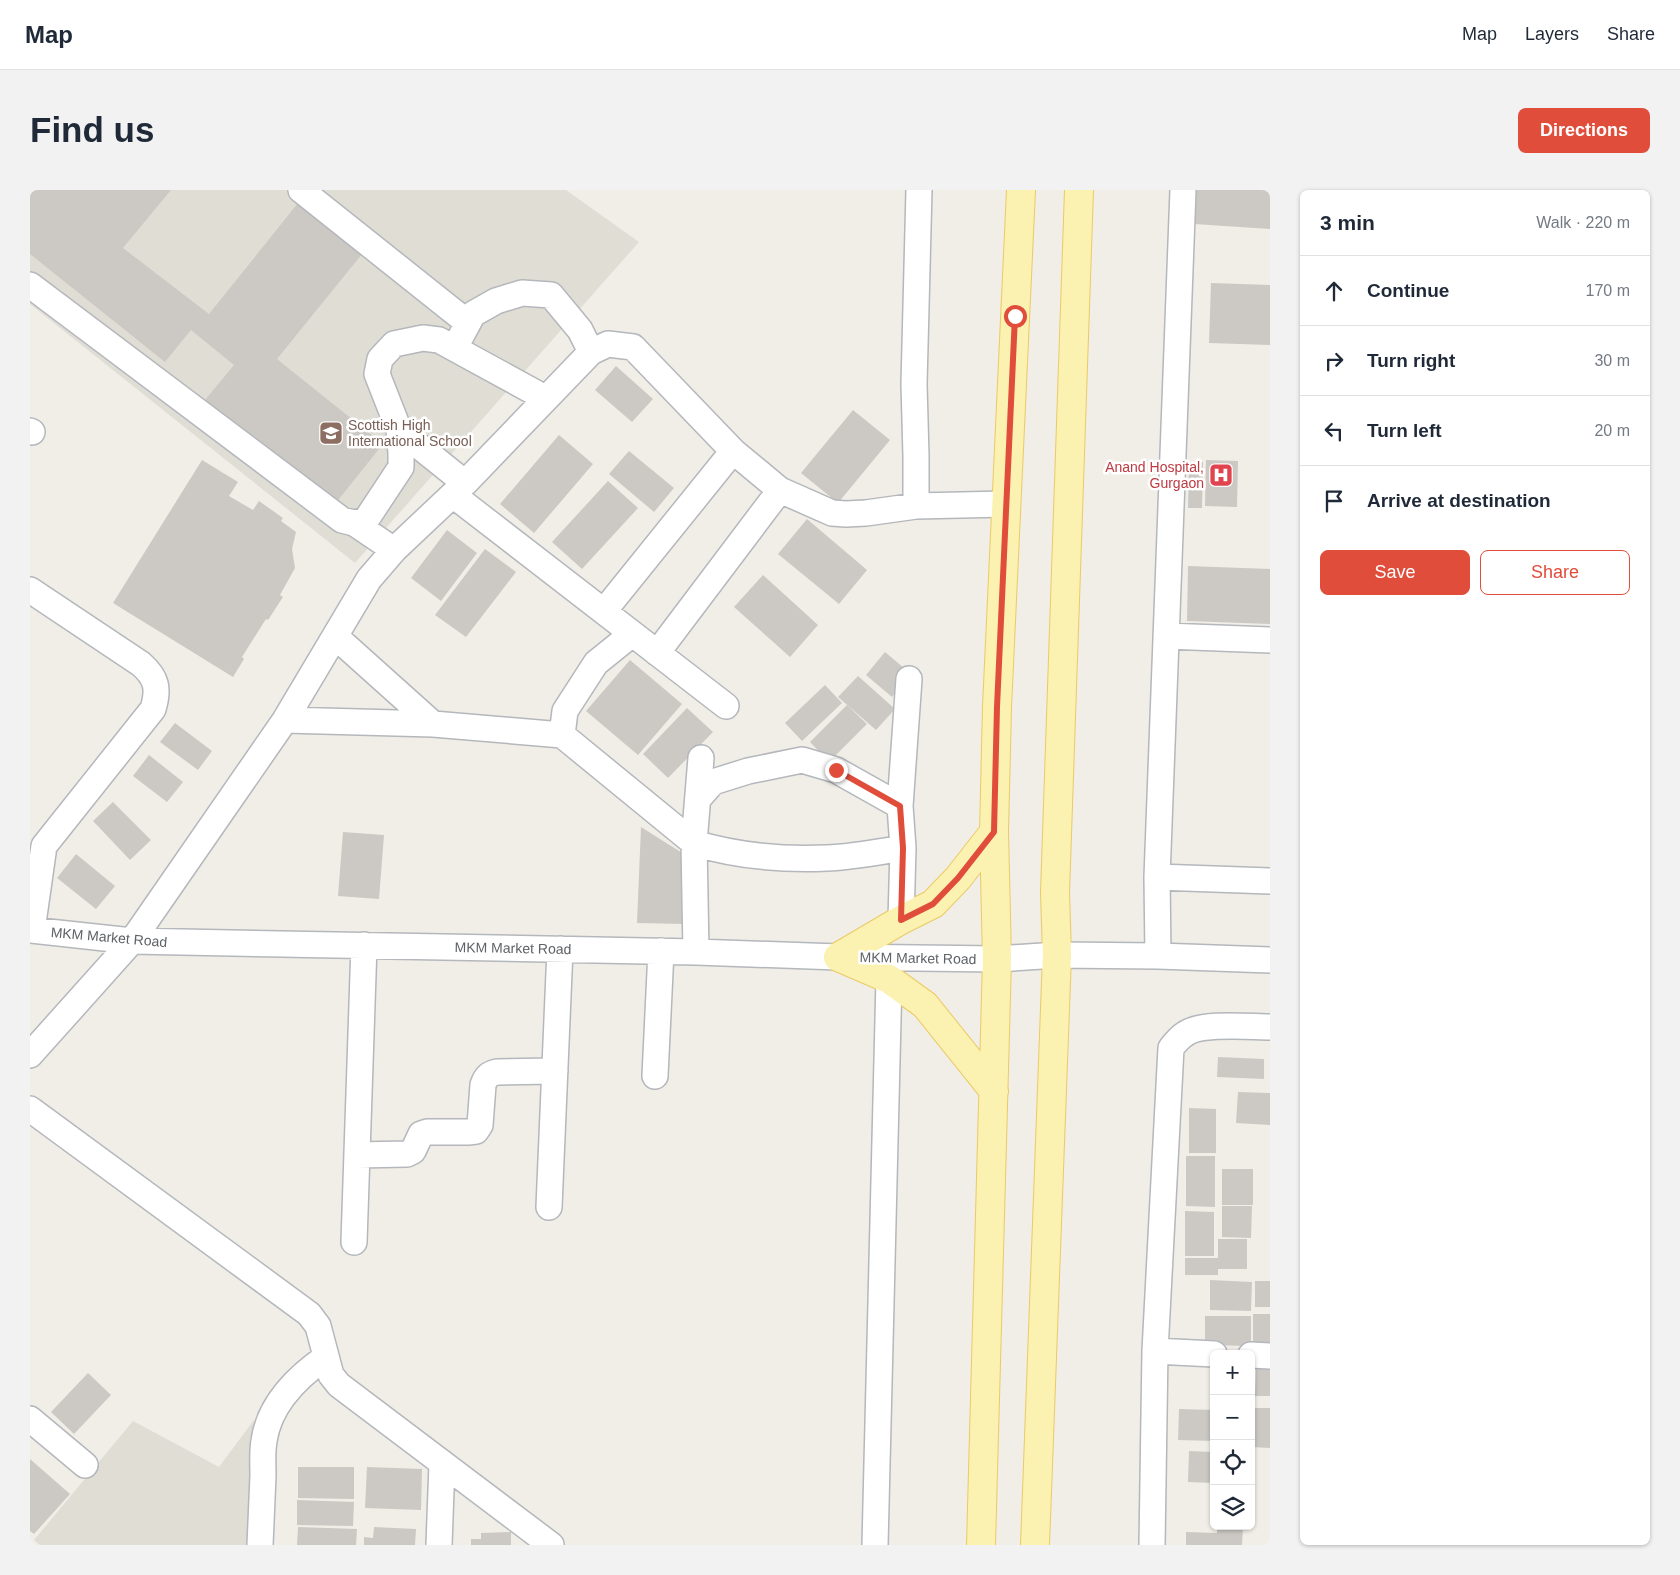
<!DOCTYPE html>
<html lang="en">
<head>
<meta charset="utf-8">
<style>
	:root { --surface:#fff; --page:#f2f2f3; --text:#1f2937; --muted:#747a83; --line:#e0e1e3; --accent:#e14d3b }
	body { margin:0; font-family:Arial,sans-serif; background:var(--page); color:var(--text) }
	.controls { position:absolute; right:15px; bottom:15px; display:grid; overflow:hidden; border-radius:8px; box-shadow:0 1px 4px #0004 }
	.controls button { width:45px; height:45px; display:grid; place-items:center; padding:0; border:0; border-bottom:1px solid var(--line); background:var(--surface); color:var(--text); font:25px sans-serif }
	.stop { position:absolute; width:15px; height:15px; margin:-11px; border:4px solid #e14d3b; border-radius:50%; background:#fff }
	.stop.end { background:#e14d3b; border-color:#fff; box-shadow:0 1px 5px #0008 }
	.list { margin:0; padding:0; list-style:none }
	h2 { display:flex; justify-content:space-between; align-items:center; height:65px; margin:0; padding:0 20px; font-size:21px }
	h2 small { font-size:16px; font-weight:400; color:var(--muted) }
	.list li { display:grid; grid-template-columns:32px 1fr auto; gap:15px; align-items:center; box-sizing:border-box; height:70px; padding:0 20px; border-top:1px solid var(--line) }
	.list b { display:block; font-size:19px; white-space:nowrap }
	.list em { font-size:16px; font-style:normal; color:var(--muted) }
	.actions { display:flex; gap:10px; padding:15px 20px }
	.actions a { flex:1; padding:11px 0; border:1px solid var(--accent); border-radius:8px; text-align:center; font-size:18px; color:var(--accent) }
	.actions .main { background:var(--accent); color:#fff }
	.icon { flex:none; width:28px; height:28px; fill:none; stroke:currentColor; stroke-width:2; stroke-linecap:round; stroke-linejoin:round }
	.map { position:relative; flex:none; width:1240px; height:1355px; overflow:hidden; border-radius:8px }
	header { display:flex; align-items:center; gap:30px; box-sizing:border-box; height:70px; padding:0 25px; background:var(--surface); border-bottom:1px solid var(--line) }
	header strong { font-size:24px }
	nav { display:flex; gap:28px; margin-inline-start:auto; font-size:18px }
	.intro { display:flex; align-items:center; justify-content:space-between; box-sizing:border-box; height:120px; padding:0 30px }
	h1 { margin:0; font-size:35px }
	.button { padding:12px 22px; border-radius:8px; background:var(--accent); color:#fff; font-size:18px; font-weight:700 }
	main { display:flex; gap:30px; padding:0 30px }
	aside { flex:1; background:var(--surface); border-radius:8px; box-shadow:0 1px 4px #0004 }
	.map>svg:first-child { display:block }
	.education { fill:#e0ddd5 }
	.building { fill:#ccc9c4 }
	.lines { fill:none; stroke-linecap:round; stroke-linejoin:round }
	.minor-casing { stroke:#b4b7bb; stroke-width:28 }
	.major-casing { stroke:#ebca65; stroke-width:30 }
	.minor { stroke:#fff; stroke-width:25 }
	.major { stroke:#fbf1b0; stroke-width:28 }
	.route { stroke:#e14d3b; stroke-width:6 }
	.labels { text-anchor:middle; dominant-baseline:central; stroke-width:5; stroke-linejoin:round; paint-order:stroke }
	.education-label { font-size:14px; fill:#785e54; stroke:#fff; text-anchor:start }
	.health-label { font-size:14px; fill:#be3a42; stroke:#fff; text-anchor:end }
	.street-label { font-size:14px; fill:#5e6266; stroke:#fff }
</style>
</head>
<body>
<header>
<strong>Map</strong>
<nav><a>Map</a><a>Layers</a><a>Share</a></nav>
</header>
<div class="intro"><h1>Find us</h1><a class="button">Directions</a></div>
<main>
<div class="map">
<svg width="1240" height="1355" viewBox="0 0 1240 1355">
	<rect width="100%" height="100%" fill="#f0eee7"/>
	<path class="education" d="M0,0h536l73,52 -284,321 -325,-259z
		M224,1230l-6,125h-208l-6,-5 99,-119 86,46z"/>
	<path class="building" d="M0,0h141l-48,58 86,66 89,-111 64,51 -85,105 106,85 -48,60 -130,-104 29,-35 -43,-35 -26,32 -135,-108z
		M1166,0h74v39l-76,-5z
		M1181,93l59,2v60l-61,-2z
		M586,176l37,33 -21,23 -37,-32z
		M823,220l37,30 -52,63 -37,-30z
		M529,245l34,29 -59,69 -34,-29z
		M599,261l45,37 -20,24 -45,-38z
		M172,270l36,22 -9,14 24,14 6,-9 24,17 -2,3 15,11 -4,17 3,19 -15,27 3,2 -15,23 -2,-1 -24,38 2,2 -11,18 -120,-74z
		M1176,270l32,1 -1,46 -32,-1z
		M1159,272h14l-1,46h-14z
		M578,291l30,27 -56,61 -30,-27z
		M777,329l60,51 -28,34 -61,-50z
		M417,340l30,23 -36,48 -30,-23z
		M455,359l31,23 -50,65 -31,-22z
		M1158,376l82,3v55l-83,-3z
		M733,385l55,50 -28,32 -56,-50z
		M855,462l26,22 -19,23 -26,-22z
		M600,470l52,44 -44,51 -52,-44z
		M828,486l37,33 -19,21 -38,-33z
		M795,495l17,18 -40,38 -17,-18z
		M817,515l20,19 -38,38 -19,-20z
		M657,518l26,24 -45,46 -25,-24z
		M145,533l37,28 -14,19 -38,-28z
		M119,565l34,27 -16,20 -34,-26z
		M83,612l38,38 -21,20 -37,-39z
		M611,637l46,29 -3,68 -47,-1z
		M313,642l41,3 -5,64 -41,-3z
		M46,664l39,32 -19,23 -39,-31z
		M1188,867l46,2v20l-47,-2z
		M1208,902l32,1v32l-34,-2z
		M1159,918l27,1v44h-27z
		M1156,966h29v51l-29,-1z
		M1192,979h31v36h-31z
		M1192,1016h30l-1,32 -29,-1z
		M1155,1021l29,1v44h-29z
		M1188,1049h29v30h-29v6h-33v-17h33z
		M1180,1090l42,2 -1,29 -41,-1z
		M1225,1091h15v26h-15z
		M1223,1124h17v33h-17z
		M1175,1126h46v30l-46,-1z
		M1181,1174h3v39h-4z
		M1226,1177l14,1v28h-15z
		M58,1183l23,22 -37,39 -23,-22z
		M1221,1218h19v40l-19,-1z
		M1149,1219l35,1v31l-36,-1z
		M1159,1261l25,1v31l-26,-1z
		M0,1269l40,35 -36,40 -4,-3z
		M268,1277h56v32l-56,-1z
		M337,1277l55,2 -1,41 -56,-2z
		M267,1310l57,2 -1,24 -56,-1z
		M1187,1336h26l-1,19h-56v-13l31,1z
		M268,1337l59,2 -1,16h-59z
		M344,1337l42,2 -1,16h-51v-8l9,1z
		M481,1342v13h-40v-6h10v-6z"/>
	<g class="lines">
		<g class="minor-casing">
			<path id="minor" d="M271,0l167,133
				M0,95l312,235 12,3 12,-3 35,-53v-14l-2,-23 -22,-56 3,-15 14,-15 29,-6 16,2 106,58
				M430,148l13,-24 23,-13 26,-8 29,2 29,35 11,22
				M369,240l66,53
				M0,241l2,1
				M423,305l273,211
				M886,316v-50l-2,-72 5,-194
				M324,333l40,27
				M0,400l111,74c16,14 18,25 12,45l-109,137 -12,84
				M574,421l129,-160
				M1136,446l104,4
				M306,447l97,87
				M627,463l123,-163
				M255,530l148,4 129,11 132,108 2,109
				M532,545l3,-24 31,-48 36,-29
				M671,568l-7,85c43,13 88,17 133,15 25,-1 51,-6 76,-10
				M668,609l15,-17 35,-11 54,-11 34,10 64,36
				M1127,687l113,4
				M871,730l2,-72 -3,-42 9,-127
				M0,740l102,11 564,11 142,5 159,2 60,-4 101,1 112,4
				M1128,766l-1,-79 26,-687
				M0,865l102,-114 153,-221 84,-141 25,-29 71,-67 126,-131 17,-8 25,3 100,104 47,39 52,23 14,1 20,-1 50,-7 90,-2
				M625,886l6,-125
				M0,919l279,205 9,12 13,49 8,10 212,160
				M327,965l50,-1 6,-3 8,-17 6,-2h41l8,-1 4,-6 3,-40c3,-9 6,-11 14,-13l58,-1
				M519,1017l11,-258
				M324,1052l10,-297
				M1125,1161l59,3
				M1221,1165l19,1
				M0,1229l55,46
				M230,1355c1,-23 2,-46 3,-69 0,-11 -1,-24 1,-35 5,-36 33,-64 62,-84
				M409,1355l3,-82
				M845,1355l14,-566
				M1122,1355l3,-194 16,-303c4,-5 9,-11 14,-14 16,-12 65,-7 85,-7"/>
		</g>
		<g class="major-casing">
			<path id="major" d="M808,767l51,22 36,26 69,86
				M808,767l63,-37 32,-16 25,-26 36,-46
				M951,1355l16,-586 -3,-127 3,-125 24,-517
				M1005,1355l22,-590 -2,-62 24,-703"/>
		</g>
		<use href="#minor" class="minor"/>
		<use href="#major" class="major"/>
	</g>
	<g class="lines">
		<path class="route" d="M806,580l64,36 3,42 -2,72 32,-16 25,-26 36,-46 3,-125 18,-391"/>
	</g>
	<defs>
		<g id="school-square" transform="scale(1.25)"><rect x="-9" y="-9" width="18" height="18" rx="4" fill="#8d6e63" stroke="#fff"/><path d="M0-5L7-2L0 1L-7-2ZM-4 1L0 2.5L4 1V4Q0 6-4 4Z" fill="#fff"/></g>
		<g id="hospital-square" transform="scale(1.25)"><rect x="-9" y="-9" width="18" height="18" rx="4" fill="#e0444e" stroke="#fff"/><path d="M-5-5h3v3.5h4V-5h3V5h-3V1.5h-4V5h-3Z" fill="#fff"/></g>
	</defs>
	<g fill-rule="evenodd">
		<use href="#school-square" x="301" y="243"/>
		<use href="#hospital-square" x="1191" y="285"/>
	</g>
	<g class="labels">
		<g class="education-label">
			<text x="318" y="235">Scottish High<tspan x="318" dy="16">International School</tspan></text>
		</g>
		<g class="health-label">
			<text x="1174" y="277">Anand Hospital,<tspan x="1174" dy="16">Gurgaon</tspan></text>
		</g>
		<g class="street-label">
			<text transform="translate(79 747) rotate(5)">MKM Market Road</text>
			<text transform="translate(483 758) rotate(1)">MKM Market Road</text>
			<text transform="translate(888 768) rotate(1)">MKM Market Road</text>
		</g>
	</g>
</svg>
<div class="controls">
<button>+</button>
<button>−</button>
<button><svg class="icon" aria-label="locate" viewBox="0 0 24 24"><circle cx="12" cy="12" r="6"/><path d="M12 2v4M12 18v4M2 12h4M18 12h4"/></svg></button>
<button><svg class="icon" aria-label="layers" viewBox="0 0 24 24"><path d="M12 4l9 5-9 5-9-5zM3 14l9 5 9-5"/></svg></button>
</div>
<div class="stop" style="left:985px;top:126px"></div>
<div class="stop end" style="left:806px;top:580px"></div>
</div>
<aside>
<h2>3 min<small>Walk · 220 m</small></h2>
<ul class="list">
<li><svg class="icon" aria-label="ahead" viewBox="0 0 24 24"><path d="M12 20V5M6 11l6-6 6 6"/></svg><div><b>Continue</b></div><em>170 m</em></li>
<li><svg class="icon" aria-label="right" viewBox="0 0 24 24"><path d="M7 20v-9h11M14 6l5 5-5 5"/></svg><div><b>Turn right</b></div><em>30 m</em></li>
<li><svg class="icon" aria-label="left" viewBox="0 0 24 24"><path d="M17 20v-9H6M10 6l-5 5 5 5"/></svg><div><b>Turn left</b></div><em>20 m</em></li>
<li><svg class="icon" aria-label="arrive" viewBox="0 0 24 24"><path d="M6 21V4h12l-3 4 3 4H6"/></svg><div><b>Arrive at destination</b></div></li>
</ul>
<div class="actions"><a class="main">Save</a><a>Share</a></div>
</aside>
</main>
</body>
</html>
